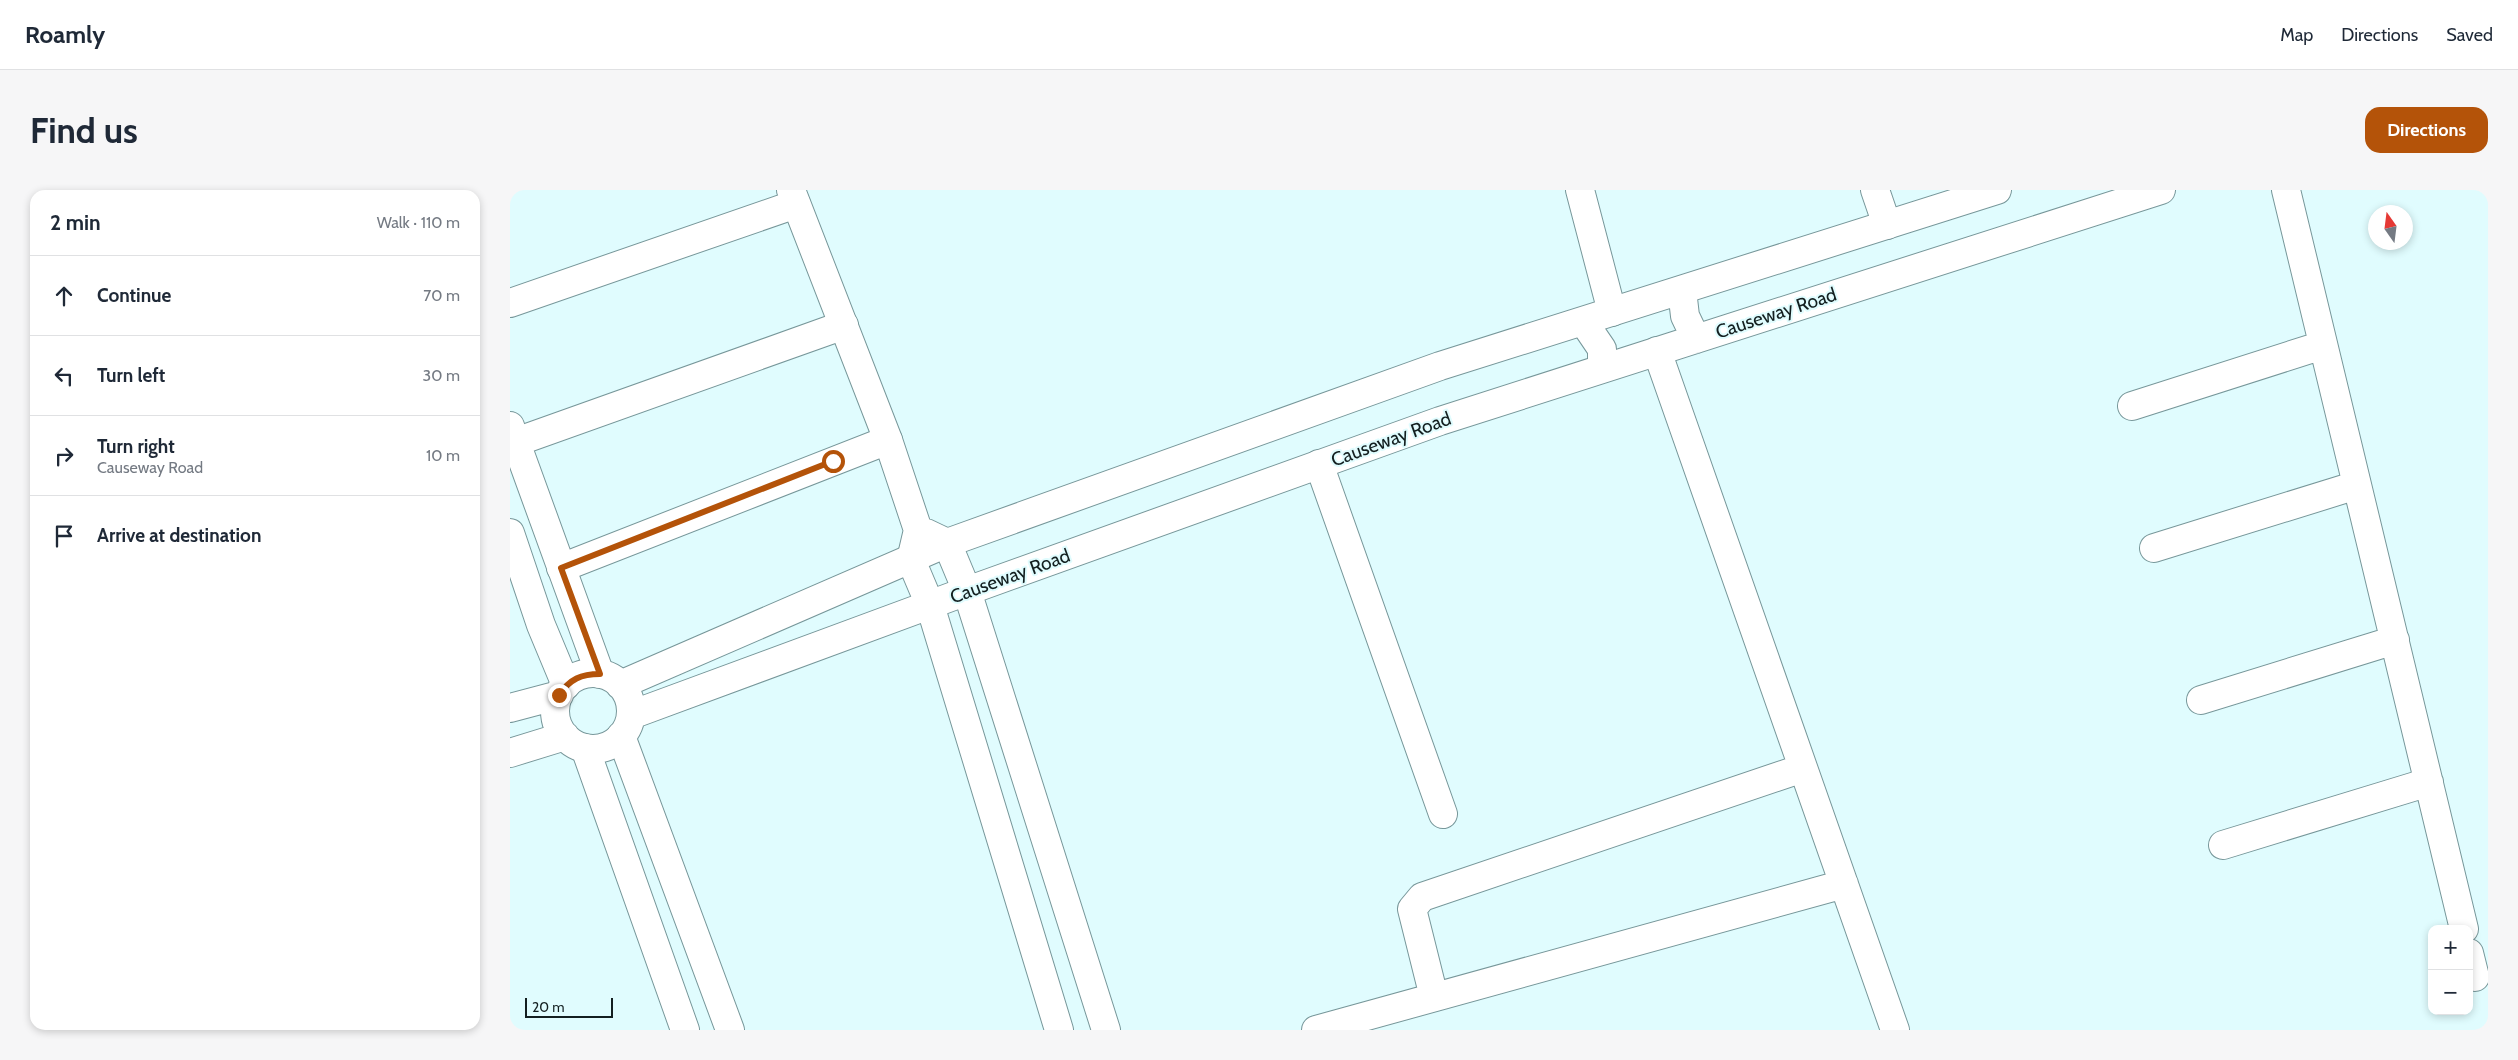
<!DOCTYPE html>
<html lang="en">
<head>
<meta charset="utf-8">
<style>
	:root { --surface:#fff; --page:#f6f6f7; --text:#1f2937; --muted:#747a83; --line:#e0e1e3; --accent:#b45309 }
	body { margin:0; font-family:Cabin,sans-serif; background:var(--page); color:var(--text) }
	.controls { position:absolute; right:15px; bottom:15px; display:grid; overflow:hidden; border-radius:10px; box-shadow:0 2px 8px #0003 }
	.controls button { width:45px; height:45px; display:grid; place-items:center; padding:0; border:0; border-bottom:1px solid var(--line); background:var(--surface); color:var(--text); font:25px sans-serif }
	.compass { position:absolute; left:1858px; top:15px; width:45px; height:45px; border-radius:50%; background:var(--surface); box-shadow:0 2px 8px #0003; rotate:346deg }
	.scale { position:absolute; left:15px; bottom:12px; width:88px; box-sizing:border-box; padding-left:5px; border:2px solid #131f20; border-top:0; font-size:14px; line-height:18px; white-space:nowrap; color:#131f20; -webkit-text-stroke:4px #e0fcfe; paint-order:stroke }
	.stop { position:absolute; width:15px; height:15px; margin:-11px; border:4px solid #b45309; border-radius:50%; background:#fff }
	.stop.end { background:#b45309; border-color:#fff; box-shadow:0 1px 5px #0008 }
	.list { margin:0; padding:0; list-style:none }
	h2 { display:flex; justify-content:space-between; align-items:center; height:65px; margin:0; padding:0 20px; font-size:21px }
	h2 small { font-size:16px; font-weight:400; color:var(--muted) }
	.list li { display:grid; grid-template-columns:32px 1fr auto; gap:15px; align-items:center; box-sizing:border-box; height:80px; padding:0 20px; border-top:1px solid var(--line) }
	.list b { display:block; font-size:19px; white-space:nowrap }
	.list p { margin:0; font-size:16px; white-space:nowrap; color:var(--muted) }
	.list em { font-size:16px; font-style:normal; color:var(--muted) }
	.icon { flex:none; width:28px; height:28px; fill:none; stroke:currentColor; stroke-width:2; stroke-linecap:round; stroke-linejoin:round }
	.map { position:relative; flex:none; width:1978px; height:840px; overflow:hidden; border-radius:15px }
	header { display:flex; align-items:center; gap:30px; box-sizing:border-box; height:70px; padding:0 25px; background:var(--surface); border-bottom:1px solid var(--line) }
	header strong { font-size:24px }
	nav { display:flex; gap:28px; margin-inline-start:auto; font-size:18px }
	.intro { display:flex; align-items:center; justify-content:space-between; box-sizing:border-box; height:120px; padding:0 30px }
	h1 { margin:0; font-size:35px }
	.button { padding:12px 22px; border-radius:15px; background:var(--accent); color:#fff; font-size:18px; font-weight:700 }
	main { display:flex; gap:30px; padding:0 30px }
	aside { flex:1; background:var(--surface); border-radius:15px; box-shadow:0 2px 8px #0003 }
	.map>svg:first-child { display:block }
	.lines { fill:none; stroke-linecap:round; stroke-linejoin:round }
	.minor-casing { stroke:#77979a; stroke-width:30 }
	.tertiary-casing { stroke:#77979a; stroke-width:30 }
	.secondary-casing { stroke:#77979a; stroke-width:30 }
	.minor { stroke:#fff; stroke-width:28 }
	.tertiary { stroke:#fff; stroke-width:28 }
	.secondary { stroke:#fff; stroke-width:28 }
	.route { stroke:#b45309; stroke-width:6 }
	.labels { text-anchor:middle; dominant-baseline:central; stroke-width:4; stroke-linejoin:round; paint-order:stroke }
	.street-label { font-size:19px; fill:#131f20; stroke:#e0fcfe }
</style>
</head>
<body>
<header>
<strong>Roamly</strong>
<nav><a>Map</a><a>Directions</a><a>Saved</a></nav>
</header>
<div class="intro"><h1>Find us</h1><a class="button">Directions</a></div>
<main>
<aside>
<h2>2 min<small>Walk · 110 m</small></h2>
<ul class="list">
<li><svg class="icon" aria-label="ahead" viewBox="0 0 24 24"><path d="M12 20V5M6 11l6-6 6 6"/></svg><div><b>Continue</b></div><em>70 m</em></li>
<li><svg class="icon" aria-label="left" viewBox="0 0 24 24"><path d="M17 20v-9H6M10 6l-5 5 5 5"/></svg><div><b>Turn left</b></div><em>30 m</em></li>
<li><svg class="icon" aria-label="right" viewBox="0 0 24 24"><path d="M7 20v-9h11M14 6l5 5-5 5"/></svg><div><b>Turn right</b><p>Causeway Road</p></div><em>10 m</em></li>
<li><svg class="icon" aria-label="arrive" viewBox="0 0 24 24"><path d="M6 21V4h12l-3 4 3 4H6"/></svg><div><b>Arrive at destination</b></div></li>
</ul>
</aside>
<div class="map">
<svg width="1978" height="840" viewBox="0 0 1978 840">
	<rect width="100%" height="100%" fill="#e0fcfe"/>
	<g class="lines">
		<g class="minor-casing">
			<path id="minor" d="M1070,0l32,122
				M1365,0l12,35
				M1776,0l178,739
				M0,113l286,-99
				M1147,161l238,679
				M1622,216l191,-61
				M6,252l328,-117
				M809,274l124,350
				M1644,358l203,-63
				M51,378l327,-128
				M1691,510l194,-60
				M1713,655l206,-63
				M1959,763l6,24
				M924,807l-22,-88 10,-12 381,-129
				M806,840l528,-146"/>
		</g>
		<g class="tertiary-casing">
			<path id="tertiary" d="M281,0l97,250 30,90 -7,30 19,45 129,425
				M0,236l90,248
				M0,343l31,92 25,60
				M416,343l21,10 20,48 139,439
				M111,546l109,294
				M75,558l100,282"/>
		</g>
		<g class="secondary-casing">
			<path id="secondary" d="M1172,100l3,26 11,23
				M1073,131l19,28v20
				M45 521a38 38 0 1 1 76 0a38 38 0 1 1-76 0Z
				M110,495l327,-142 493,-177 557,-176
				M0,518l49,-13
				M121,525l336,-124 473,-170 721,-231
				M0,563l55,-17"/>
		</g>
		<use href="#minor" class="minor"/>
		<use href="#tertiary" class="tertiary"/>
		<use href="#secondary" class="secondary"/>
	</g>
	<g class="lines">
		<path class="route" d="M49,505c11,-16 22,-21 41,-21l-39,-106 272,-107"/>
	</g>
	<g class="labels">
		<g class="street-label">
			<text transform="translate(1266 123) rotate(-18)">Causeway Road</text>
			<text transform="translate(881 249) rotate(-20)">Causeway Road</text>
			<text transform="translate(500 386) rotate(-20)">Causeway Road</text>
		</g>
	</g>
</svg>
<div class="controls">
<button>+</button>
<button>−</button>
</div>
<svg class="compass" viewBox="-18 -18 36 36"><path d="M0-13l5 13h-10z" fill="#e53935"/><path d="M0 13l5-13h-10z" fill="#747a83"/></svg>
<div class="scale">20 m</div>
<div class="stop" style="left:323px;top:271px"></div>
<div class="stop end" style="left:49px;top:505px"></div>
</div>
</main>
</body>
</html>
